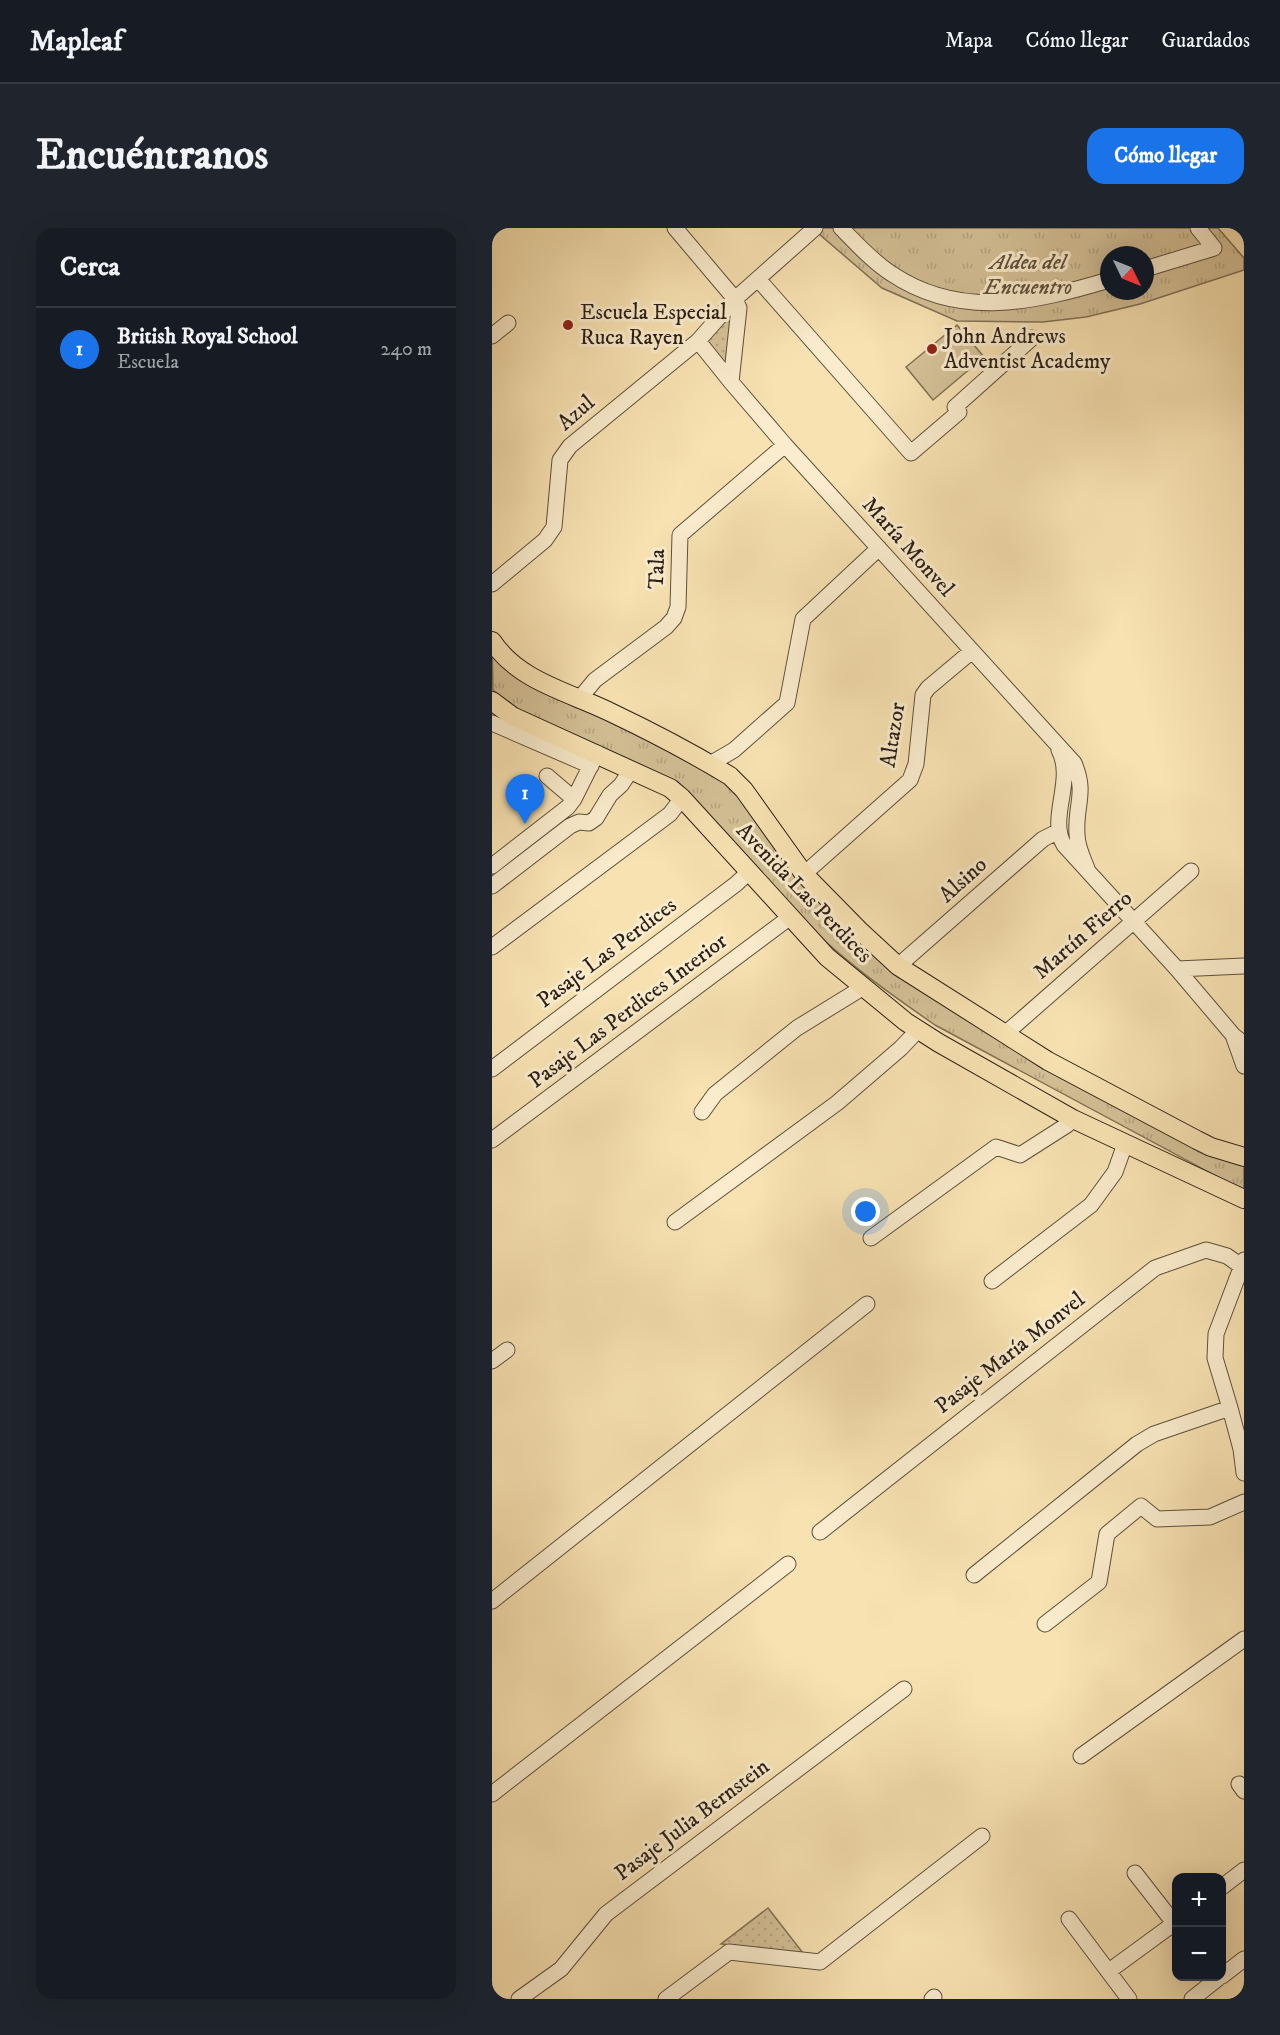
<!DOCTYPE html>
<html lang="es">
<head>
<meta charset="utf-8">
<style>
	:root { --surface:#171b24; --page:#20242c; --text:#f1f3f6; --muted:#9ea1a6; --line:#363941; --accent:#1a73e8 }
	body { margin:0; font-family:"IM FELL DW Pica",serif; background:var(--page); color:var(--text) }
	.controls { position:absolute; right:18px; bottom:18px; display:grid; overflow:hidden; border-radius:12px; box-shadow:0 6px 24px #0002 }
	.controls button { width:54px; height:54px; display:grid; place-items:center; padding:0; border:0; border-bottom:2px solid var(--line); background:var(--surface); color:var(--text); font:30px sans-serif }
	.compass { position:absolute; left:608px; top:18px; width:54px; height:54px; border-radius:50%; background:var(--surface); box-shadow:0 6px 24px #0002; rotate:133deg }
	.you { position:absolute; left:374px; top:984px; width:21px; height:21px; margin:-15px; border:4px solid #fff; border-radius:50%; background:#1a73e8; box-shadow:0 0 0 9px #1a73e833 }
	.badge { display:grid; place-items:center; width:39px; height:39px; border-radius:50%; background:var(--accent); color:#fff; font-size:20px; font-weight:700 }
	.pin { position:absolute; translate:-50% -50px; filter:drop-shadow(0 2px 3px #0008) }
	.pin::after { content:''; position:absolute; top:32px; width:21px; height:18px; background:inherit; clip-path:polygon(0 0,100% 0,50% 100%) }
	.list { margin:0; padding:0; list-style:none }
	h2 { display:flex; justify-content:space-between; align-items:center; height:78px; margin:0; padding:0 24px; font-size:26px }
	h2 small { font-size:20px; font-weight:400; color:var(--muted) }
	.list li { display:grid; grid-template-columns:39px 1fr auto; gap:18px; align-items:center; box-sizing:border-box; height:84px; padding:0 24px; border-top:2px solid var(--line) }
	.list b { display:block; font-size:22px; white-space:nowrap }
	.list p { margin:0; font-size:20px; white-space:nowrap; color:var(--muted) }
	.list em { font-size:20px; font-style:normal; color:var(--muted) }
	.map { position:relative; flex:none; width:752px; height:1771px; overflow:hidden; border-radius:18px }
	header { display:flex; align-items:center; gap:36px; box-sizing:border-box; height:84px; padding:0 30px; background:var(--surface); border-bottom:2px solid var(--line) }
	header strong { font-size:28px }
	nav { display:flex; gap:33px; margin-inline-start:auto; font-size:21px }
	.intro { display:flex; align-items:center; justify-content:space-between; box-sizing:border-box; height:144px; padding:0 36px }
	h1 { margin:0; font-size:42px }
	.button { padding:15px 27px; border-radius:18px; background:var(--accent); color:#fff; font-size:21px; font-weight:700 }
	main { display:flex; gap:36px; padding:0 36px }
	aside { flex:1; background:var(--surface); border-radius:18px; box-shadow:0 6px 24px #0002 }
	.map>svg:first-child { display:block }
	.grass { fill:url(#grass-dots); stroke:#807056; stroke-width:1.5 }
	.park { fill:url(#park-tufts); stroke:#807056; stroke-width:1.5; fill-rule:evenodd }
	.pitch { fill:#d5c197; stroke:#807056; stroke-width:1.5 }
	.lines { fill:none; stroke-linecap:round; stroke-linejoin:round }
	.minor-casing { stroke:#5e4f3c; stroke-width:17 }
	.major-casing { stroke:#2a1e15; stroke-width:20 }
	.minor { stroke:#faeccd; stroke-width:15 }
	.major { stroke:#f8e2b2; stroke-width:18 }
	.poi-dot { fill:#8f2418; stroke:#faeccd; stroke-width:2 }
	.labels { text-anchor:middle; dominant-baseline:central; stroke-width:6; stroke-linejoin:round; paint-order:stroke }
	.park-label { font-size:22px; font-style:italic; fill:#5d4f3c; stroke:#faeccd }
	.poi-label { font-size:22px; fill:#2a1e15; stroke:#faeccd; text-anchor:start }
	.street-label { font-size:22px; fill:#2a1e15; stroke:#faeccd }
</style>
</head>
<body>
<header>
<strong>Mapleaf</strong>
<nav><a>Mapa</a><a>Cómo llegar</a><a>Guardados</a></nav>
</header>
<div class="intro"><h1>Encuéntranos</h1><a class="button">Cómo llegar</a></div>
<main>
<aside>
<h2>Cerca<small></small></h2>
<ul class="list">
<li><span class="badge">1</span><div><b>British Royal School</b><p>Escuela</p></div><em>240 m</em></li>
</ul>
</aside>
<div class="map">
<svg width="752" height="1771" viewBox="0 0 752 1771">
	<defs>
		<pattern id="grass-dots" width="8" height="8" patternUnits="userSpaceOnUse" patternTransform="scale(1.5)"><rect width="8" height="8" fill="#d5c197"/><path d="M2 2h.1M6 6h.1" fill="none" stroke="#b7a581" stroke-width="1.8" stroke-linecap="round"/></pattern>
		<pattern id="park-tufts" width="24" height="20" patternUnits="userSpaceOnUse" patternTransform="scale(1.5)"><rect width="24" height="20" fill="#d5c197"/><path d="M3 7l-1-3M5 7V3M7 7l1-3M15 17l-1-3M17 17v-4M19 17l1-3" fill="none" stroke="#b7a581"/></pattern>
	</defs>
	<rect width="100%" height="100%" fill="#f8e2b2"/>
	<filter id="stains"><feTurbulence type="fractalNoise" baseFrequency=".00333" numOctaves="4"/><feColorMatrix values="0 0 0 0 .2 0 0 0 0 .09 0 0 0 0 .02 0 0 0 .5 -.17"/></filter>
	<radialGradient id="worn" r=".72"><stop offset=".6" stop-color="#630" stop-opacity="0"/><stop offset="1" stop-color="#630" stop-opacity=".3"/></radialGradient>
	<path class="grass" d="M241,77l-4,67 -25,-30z
		M276,1680l35,45 -82,-9z"/>
	<path class="park" d="M320,0h406l26,30v12l-104,34 -54,13 -43,5 -86,-1 -75,-33zM617,27h36v36h-36z
		M0,418l101,65 134,70 155,180 362,200v30l-309,-166c-49,-34 -97,-68 -138,-111 -28,-28 -55,-58 -80,-87 -14,-16 -24,-31 -39,-45l-158,-72 -27,-20z"/>
	<path class="pitch" d="M465,97l27,32 -51,43 -27,-33z"/>
	<g class="lines">
		<g class="minor-casing">
			<path id="minor" d="M183,0l60,71 4,9 -8,74 54,63 289,318c13,30 1,42 3,71 0,13 6,24 11,37
				M349,0c16,16 32,34 51,46 69,46 143,28 217,6
				M653,41l69,-21 -16,-20
				M266,51l153,174 48,-41 -4,-5 77,-69
				M0,108l16,-13
				M206,113l33,41
				M0,356l53,-44 9,-13 6,-67 10,-14 128,-105 37,-42 80,-71
				M88,470l15,-18 71,-53 8,-9 4,-11 2,-72 105,-90
				M0,495l99,43
				M567,522c16,30 -11,68 5,95l113,124 56,66 11,9
				M218,536l24,-14 53,-47 16,-84 76,-71
				M55,548l27,23
				M0,638l76,-59 6,-8 23,-46
				M312,646l106,-94 6,-16 7,-69 5,-7 44,-37
				M0,658l78,-60 9,-4 10,1 7,-5 14,-23 11,-10 10,-15
				M0,719l178,-133 12,-16
				M406,738l145,-127 16,-8
				M685,741l67,-3
				M513,806l186,-163
				M742,810l10,28
				M0,841l244,-185 13,-12
				M210,884l13,-18 82,-66 65,-40
				M0,912l297,-222
				M183,994l162,-119 64,-55 17,-18
				M379,1010l125,-91 24,8 47,-30 6,-6
				M752,1032l-28,74 -1,24 15,50 11,41 3,24
				M500,1053l99,-76 24,-33 10,-28
				M0,1133l15,-11
				M328,1304l335,-264 51,-18 21,6 14,10
				M482,1347l163,-131 17,-10 76,-26
				M0,1373l375,-297
				M553,1396l54,-42 8,-48 34,-28 16,13 53,-2 34,-15
				M589,1528l163,-117
				M747,1556l5,7
				M0,1566l296,-230
				M643,1645l39,50
				M730,1659l22,-17
				M577,1691l60,80
				M617,1743l67,-49
				M730,1748l22,-17
				M27,1771l42,-30 45,-55 298,-225
				M174,1771l63,-47 91,10 162,-126
				M440,1771l2,-2
				M700,1771l29,-23"/>
		</g>
		<g class="major-casing">
			<path id="major" d="M0,413c27,41 78,51 120,72 40,19 80,40 118,63l14,14 60,84 55,56 39,36 150,95 149,79 14,7 33,10
				M0,473l20,15 158,72 12,10 145,159 79,65 33,21 134,76 171,80"/>
		</g>
		<use href="#minor" class="minor"/>
		<use href="#major" class="major"/>
	</g>
	<g class="poi-dot">
		<circle cx="76" cy="97" r="6"/>
		<circle cx="440" cy="121" r="6"/>
	</g>
	<g class="labels">
		<g class="park-label">
			<text x="536" y="34">Aldea del<tspan x="536" dy="25">Encuentro</tspan></text>
		</g>
		<g class="poi-label">
			<text x="88" y="84">Escuela Especial<tspan x="88" dy="25">Ruca Rayen</tspan></text>
			<text x="452" y="108">John Andrews<tspan x="452" dy="25">Adventist Academy</tspan></text>
		</g>
		<g class="street-label">
			<text transform="translate(84 185) rotate(-41)">Azul</text>
			<text transform="translate(416 319) rotate(48)">María Monvel</text>
			<text transform="translate(165 341) rotate(-88)">Tala</text>
			<text transform="translate(401 507) rotate(-81)">Altazor</text>
			<text transform="translate(471 652) rotate(-42)">Alsino</text>
			<text transform="translate(312 665) rotate(46)">Avenida Las Perdices</text>
			<text transform="translate(591 707) rotate(-41)">Martín Fierro</text>
			<text transform="translate(115 725) rotate(-37)">Pasaje Las Perdices</text>
			<text transform="translate(136 783) rotate(-37)">Pasaje Las Perdices Interior</text>
			<text transform="translate(518 1125) rotate(-38)">Pasaje María Monvel</text>
			<text transform="translate(200 1592) rotate(-37)">Pasaje Julia Bernstein</text>
		</g>
	</g>
	<rect width="100%" height="100%" filter="url(#stains)"/>
	<rect width="100%" height="100%" fill="url(#worn)"/>
</svg>
<div class="controls">
<button>+</button>
<button>−</button>
</div>
<svg class="compass" viewBox="-18 -18 36 36"><path d="M0-13l5 13h-10z" fill="#e53935"/><path d="M0 13l5-13h-10z" fill="#9ea1a6"/></svg>
<div class="you"></div>
<div class="pin badge" style="left:33px;top:596px">1</div>
</div>
</main>
</body>
</html>
